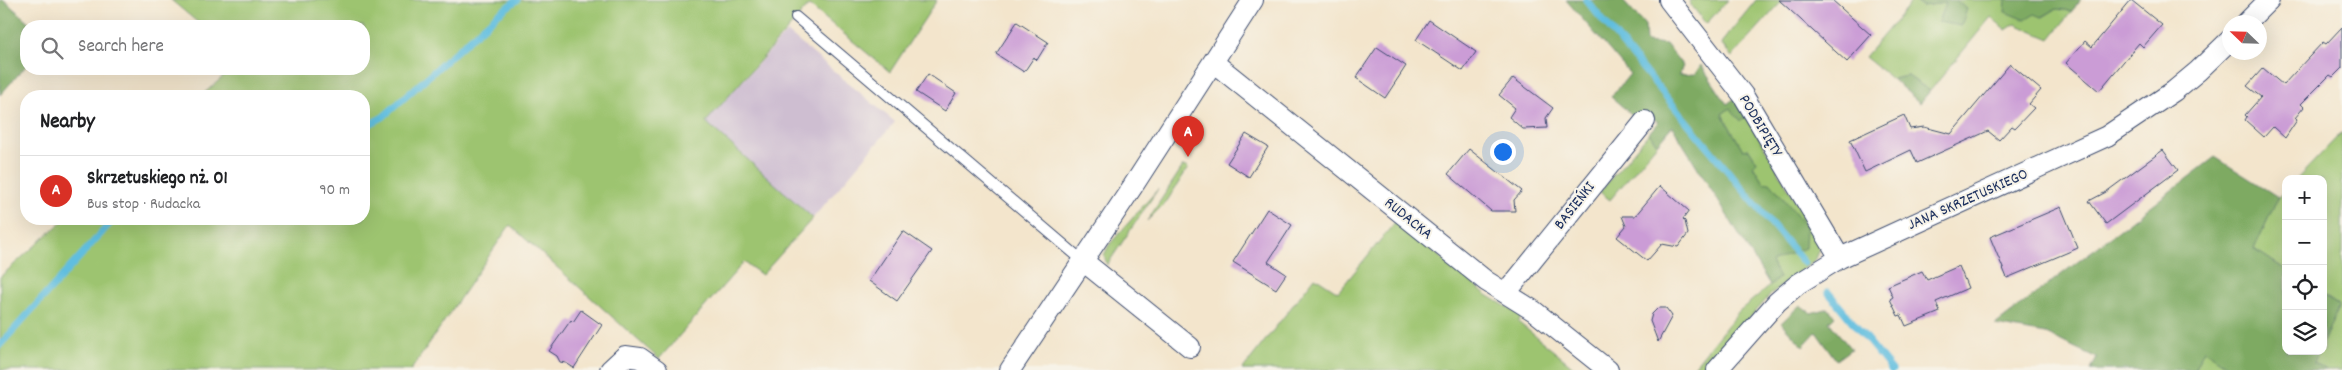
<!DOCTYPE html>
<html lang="en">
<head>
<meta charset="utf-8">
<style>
	:root { --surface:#fff; --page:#f2f2f2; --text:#202124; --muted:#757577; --line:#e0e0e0; --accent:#d93025 }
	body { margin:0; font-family:Dekko,sans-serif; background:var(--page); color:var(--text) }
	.controls { position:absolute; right:15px; bottom:15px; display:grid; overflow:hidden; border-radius:10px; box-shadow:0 5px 20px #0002 }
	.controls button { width:45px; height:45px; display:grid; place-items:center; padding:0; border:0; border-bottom:1px solid var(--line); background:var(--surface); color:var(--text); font:25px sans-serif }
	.compass { position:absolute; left:2222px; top:15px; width:45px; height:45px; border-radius:50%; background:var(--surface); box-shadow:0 5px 20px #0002; rotate:293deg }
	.you { position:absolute; left:1502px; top:151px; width:18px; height:18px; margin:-12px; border:4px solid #fff; border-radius:50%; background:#1a73e8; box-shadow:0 0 0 8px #1a73e833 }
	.badge { display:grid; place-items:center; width:32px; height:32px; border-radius:50%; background:var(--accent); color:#fff; font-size:16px; font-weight:700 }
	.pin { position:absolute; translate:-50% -41px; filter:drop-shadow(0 1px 2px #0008) }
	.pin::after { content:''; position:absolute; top:26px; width:18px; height:15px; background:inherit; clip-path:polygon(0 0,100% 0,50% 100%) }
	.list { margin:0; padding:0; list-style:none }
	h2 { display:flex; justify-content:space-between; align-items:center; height:65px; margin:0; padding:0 20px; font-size:21px }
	h2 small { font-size:16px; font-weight:400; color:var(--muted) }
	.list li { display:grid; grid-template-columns:32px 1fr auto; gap:15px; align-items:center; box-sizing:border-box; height:70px; padding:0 20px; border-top:1px solid var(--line) }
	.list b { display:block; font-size:19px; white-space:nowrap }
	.list p { margin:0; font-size:16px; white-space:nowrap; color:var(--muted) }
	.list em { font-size:16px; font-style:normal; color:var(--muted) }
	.icon { flex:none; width:28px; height:28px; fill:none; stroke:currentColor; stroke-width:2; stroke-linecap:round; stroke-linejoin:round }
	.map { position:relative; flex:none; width:2342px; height:370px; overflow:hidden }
	.search { position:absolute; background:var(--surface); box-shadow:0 5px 20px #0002; left:20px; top:20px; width:350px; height:55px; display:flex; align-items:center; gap:12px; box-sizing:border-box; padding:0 18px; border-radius:20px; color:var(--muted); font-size:19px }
	.panel { position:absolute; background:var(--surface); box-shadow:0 5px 20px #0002; left:20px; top:90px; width:350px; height:135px; border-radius:20px }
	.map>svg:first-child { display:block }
	.industrial { fill:#cebed1 }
	.green { fill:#9dc46f; stroke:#5c7a66 }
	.forest { fill:#7eaa62; stroke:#4c6c60 }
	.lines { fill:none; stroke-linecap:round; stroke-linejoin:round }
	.stream { stroke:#61bedf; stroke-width:7 }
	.building { fill:#cb9cd6 }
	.service-casing { stroke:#3b4a6e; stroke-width:12 }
	.minor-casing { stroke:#3b4a6e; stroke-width:22 }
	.service { stroke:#fff; stroke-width:10 }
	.minor { stroke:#fff; stroke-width:20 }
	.labels { text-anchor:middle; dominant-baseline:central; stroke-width:4; stroke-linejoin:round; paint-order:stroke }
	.street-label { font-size:16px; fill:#1b2f5e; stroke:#f7f3e8 }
</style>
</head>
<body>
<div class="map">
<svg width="2342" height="370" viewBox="0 0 2342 370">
	<rect width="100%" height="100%" fill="#f7f3e8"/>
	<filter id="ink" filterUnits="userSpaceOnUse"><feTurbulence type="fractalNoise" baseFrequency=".02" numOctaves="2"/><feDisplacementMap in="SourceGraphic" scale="10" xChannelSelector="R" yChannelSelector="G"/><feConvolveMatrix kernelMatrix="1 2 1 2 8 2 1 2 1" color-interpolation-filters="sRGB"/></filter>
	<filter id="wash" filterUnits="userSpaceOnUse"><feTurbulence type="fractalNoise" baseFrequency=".0096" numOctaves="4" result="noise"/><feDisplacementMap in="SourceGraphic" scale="20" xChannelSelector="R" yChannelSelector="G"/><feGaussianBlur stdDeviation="1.12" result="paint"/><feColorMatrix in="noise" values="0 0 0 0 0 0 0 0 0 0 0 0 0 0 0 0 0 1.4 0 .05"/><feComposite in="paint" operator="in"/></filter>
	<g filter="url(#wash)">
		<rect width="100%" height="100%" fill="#f3e5cc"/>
		<path class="industrial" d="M787,32l108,90 -82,96 -107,-96z"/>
		<path class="green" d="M171,0h766l-47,72 -81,-67 -103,117 107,96 -51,57 -18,-13 -85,97 -149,-134 -99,145h-411v-93l65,-58h299v-123h-163l31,-27h132v-43h-162z
			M1690,0h38l-22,24 -17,-22z
			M1756,0h27l-51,57 -11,-14z
			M1913,0l9,6 23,-3 22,6 -12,-9h51l37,17 13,-8 16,2 -22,28 -35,-15 -9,6 -15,-13 -61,74 -22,-15 -16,3 -27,-22z
			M1730,108l17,9 70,121 2,11 -5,12 -41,31 -69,78h-13l48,-59 40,-33 -8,-16 -1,-80 -6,2 -11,-19 4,-3 -8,-13 -6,1 -21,-36z
			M2342,132v238h-16l-12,-7 5,-12h4v-9l16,-36 -16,-11v-116h-26z
			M1649,133l8,11 -47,56 -10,-8z
			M1183,166l5,2 -21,33 -20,20z
			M1158,189l-51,76 -3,-10 5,-10z
			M2286,190v80l-32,-21 24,-52z
			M1396,221l91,74 35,21 -4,6 59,48 -16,-2 -1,2h-318l73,-93 23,15z
			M2204,349l30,21h-40z"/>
		<path class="forest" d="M0,0h4l29,26h-7v40l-26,29z
			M1566,0h56l23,25 1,17 20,2 17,22 -4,9 16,-1 6,-9 26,39 8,-6 12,19 -6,4 -11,-13 -8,6 21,36 6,-1 8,13 -4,4 11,17 6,-1 36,44 -1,22 -34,14 8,16 -9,7 -98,-159 -15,18 -8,-11 9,-11 -8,-6 -13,3 -26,-22 19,-23z
			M1915,0h40l12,9 -6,17 -23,-4 7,-19 -23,3z
			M2006,0h75l-9,11 -16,-2 -14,8 -7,-3 -10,6 -20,-8z
			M1908,76l22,15 -10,12 -28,-24z
			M2215,157l63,40 -24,52 32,21v81h33l-5,12 12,7h-92l-30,-20 -10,20h-103l6,-12 -51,-24 -51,-9z
			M2323,295l16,11 -16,36z
			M1800,305l11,8 17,-5 7,8 -6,6 22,27 -15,11 -20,-28 -13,14 -22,-23z"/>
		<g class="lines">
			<path class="stream" d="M1586,0l218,263
				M364,127l19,-10 115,-103 19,-14
				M1828,292l64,78
				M0,345l114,-126"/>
		</g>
		<g id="blocks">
			<path class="building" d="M1779,0h53l39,35 -24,27z
				M2131,0l31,25 -19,22 -4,-4 -40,48 -33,-28 19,-22 7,6z
				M1429,20l47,32 -13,19 -47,-31z
				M1017,22l31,20 -11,18 -3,-3 -10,15 -28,-18z
				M2342,27v41l-9,9 -3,-2 -29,29 3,3 -9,11 2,2 -12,18 -12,-11 -9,10 -19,-17 2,-3 -2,-2 16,-18 -14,-11 16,-18 20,17 40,-43 3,2z
				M1377,47l29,19 -21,32 -29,-20z
				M2010,64l31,26 -12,14 5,4 -19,20 -3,-2 -13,14 -11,-9 -71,32 -6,-13 -46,22 -15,-32 54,-25 6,14 14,-2 27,7z
				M928,74l28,19 -11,18 -29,-19z
				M1513,78l40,30 -7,10 1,10 -24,1 -14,-12 6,-9 -16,-13z
				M1246,134l22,13 -19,30 -22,-14z
				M1469,149l53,42 -8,9 1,11h-24l-43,-37z
				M2163,150l15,20 -72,54 -17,-23 17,-9z
				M1660,186l29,25 -6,8 2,2 3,13 -10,13 -16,-3 -15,17 -30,-24 9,-11 -4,-10h13z
				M2061,207l17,41 -71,30 -17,-41z
				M1267,209l25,16 -24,37 18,12 -10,15 -43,-27z
				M903,231l29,20 -35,50 -28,-20z
				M1959,266l9,22 -32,14 4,10 -34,14 -5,-11 -3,1 -8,-17 3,-2 -5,-11 34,-15 5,9z
				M1658,308h8l6,8 -14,26 -8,-21 2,-7z
				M581,310l21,15 -28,43 -8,-5 -6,-1 -3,-6 -8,-5 22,-31 2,2z"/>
		</g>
	</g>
	<g filter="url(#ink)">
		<use href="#blocks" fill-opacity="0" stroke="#3b4a6e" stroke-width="1"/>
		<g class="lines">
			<g class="service-casing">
				<path id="service" d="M796,17l287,244"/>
			</g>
			<g class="minor-casing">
				<path id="minor" d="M1669,0l74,95 97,163
					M2247,22l22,-22
					M1213,62l273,219 48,30 74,59
					M1083,261l107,86
					M1506,293l139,-172
					M610,370l15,-14 15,2 17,12
					M1010,370l123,-184 120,-186
					M1717,370l60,-68 21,-18 42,-26 267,-122 67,-45 24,-20 32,-31"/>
			</g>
			<use href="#service" class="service"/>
			<use href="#minor" class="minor"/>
		</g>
	</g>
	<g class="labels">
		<g class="street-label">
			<text transform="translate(1760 126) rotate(59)">PODBIPIĘTY</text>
			<text transform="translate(1968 200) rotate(-24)">JANA SKRZETUSKIEGO</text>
			<text transform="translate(1575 206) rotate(-52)">BASIEŃKI</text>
			<text transform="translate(1408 219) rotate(39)">RUDACKA</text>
		</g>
	</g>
</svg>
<div class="controls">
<button>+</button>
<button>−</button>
<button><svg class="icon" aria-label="locate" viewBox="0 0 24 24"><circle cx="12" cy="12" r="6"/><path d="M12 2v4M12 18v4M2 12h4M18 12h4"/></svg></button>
<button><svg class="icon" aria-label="layers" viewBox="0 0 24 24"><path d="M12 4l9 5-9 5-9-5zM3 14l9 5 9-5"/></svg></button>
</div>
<svg class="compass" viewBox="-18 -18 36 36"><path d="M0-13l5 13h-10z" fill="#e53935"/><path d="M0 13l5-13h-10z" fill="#757577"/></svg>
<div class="you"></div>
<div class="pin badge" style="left:1188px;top:157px">A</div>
<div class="search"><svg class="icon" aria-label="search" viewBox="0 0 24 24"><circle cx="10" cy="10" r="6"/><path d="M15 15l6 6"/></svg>Search here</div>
<section class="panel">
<h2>Nearby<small></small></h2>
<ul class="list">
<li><span class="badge">A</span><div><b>Skrzetuskiego nż. 01</b><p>Bus stop · Rudacka</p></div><em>90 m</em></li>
</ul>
</section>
</div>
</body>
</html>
